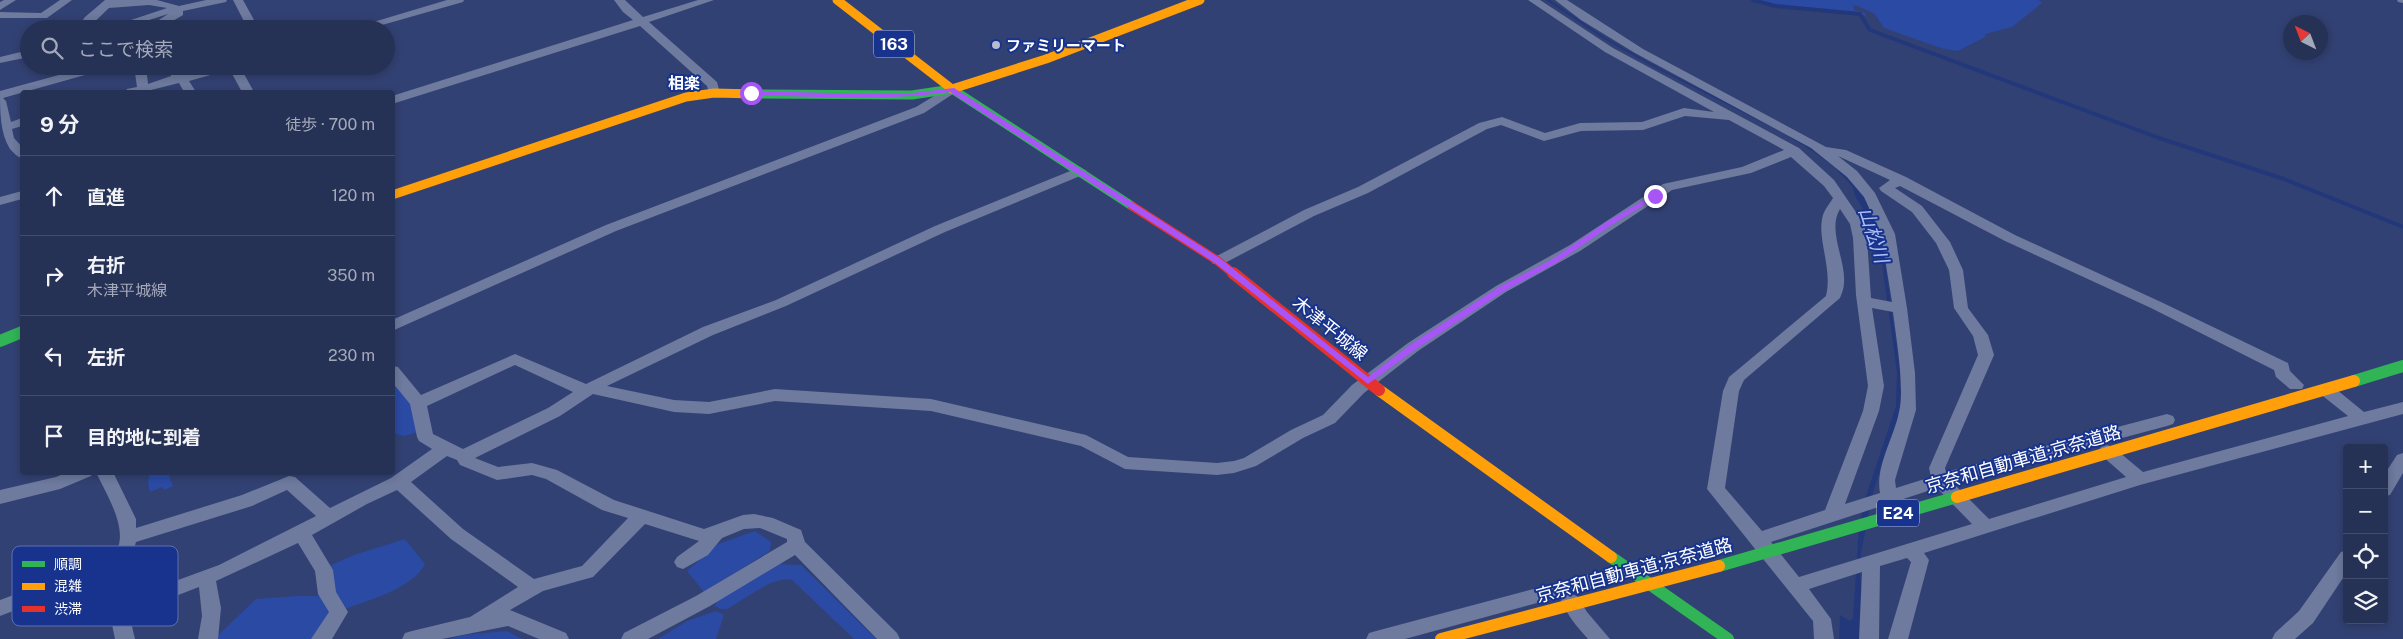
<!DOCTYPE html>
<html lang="ja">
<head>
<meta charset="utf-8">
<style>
	:root { --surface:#263156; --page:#323d60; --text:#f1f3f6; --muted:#a4a9b9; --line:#424c6c }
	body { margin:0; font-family:"Public Sans","Noto Sans JP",sans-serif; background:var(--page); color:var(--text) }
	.controls { position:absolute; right:15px; bottom:15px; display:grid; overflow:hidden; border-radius:5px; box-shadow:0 2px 8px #0003 }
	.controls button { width:45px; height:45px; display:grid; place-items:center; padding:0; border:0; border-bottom:1px solid var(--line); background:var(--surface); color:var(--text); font:25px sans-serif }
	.compass { position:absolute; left:2283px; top:15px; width:45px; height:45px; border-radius:50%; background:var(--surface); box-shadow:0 2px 8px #0003; rotate:318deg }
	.stop { position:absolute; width:15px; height:15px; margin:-11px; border:4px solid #a855f7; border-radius:50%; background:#fff }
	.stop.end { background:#a855f7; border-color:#fff; box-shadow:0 1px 5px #0008 }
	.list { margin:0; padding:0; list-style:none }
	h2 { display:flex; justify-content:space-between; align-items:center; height:65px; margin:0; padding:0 20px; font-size:21px }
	h2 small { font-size:16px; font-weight:400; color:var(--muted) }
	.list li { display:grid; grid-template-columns:32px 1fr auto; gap:15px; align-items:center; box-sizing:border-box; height:80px; padding:0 20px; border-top:1px solid var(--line) }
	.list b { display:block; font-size:19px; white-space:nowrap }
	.list p { margin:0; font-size:16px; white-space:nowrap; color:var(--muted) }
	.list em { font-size:16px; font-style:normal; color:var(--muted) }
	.icon { flex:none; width:28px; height:28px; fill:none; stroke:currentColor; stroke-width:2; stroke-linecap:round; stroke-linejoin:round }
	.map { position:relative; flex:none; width:2403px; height:639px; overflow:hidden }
	.search { position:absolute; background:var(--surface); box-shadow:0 2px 8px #0003; left:20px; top:20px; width:375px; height:55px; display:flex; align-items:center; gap:12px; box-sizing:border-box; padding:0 18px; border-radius:28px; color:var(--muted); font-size:19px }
	.panel { position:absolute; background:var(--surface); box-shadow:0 2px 8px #0003; left:20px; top:90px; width:375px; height:385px; border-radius:5px }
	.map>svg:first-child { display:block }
	.green { fill:#2b4aa4 }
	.water { fill:#23387b }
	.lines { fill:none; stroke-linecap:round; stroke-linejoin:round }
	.stream { stroke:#23387b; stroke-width:4 }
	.street { fill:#6e7a9e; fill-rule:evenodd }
	.fast-far1 { stroke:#30b455; stroke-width:9 }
	.fast { stroke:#30b455; stroke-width:12 }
	.slow-far1 { stroke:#ff9f0a; stroke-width:9 }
	.slow { stroke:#ff9f0a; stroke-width:12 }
	.jam-far1 { stroke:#e5322d; stroke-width:9 }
	.jam { stroke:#e5322d; stroke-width:12 }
	.fast-bridge { stroke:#30b455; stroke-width:12 }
	.slow-bridge { stroke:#ff9f0a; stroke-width:12 }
	.route { fill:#a855f7 }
	.poi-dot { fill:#b7bcce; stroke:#17338e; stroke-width:2 }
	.labels { text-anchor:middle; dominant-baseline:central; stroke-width:4; stroke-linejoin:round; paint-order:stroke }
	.far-poi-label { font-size:15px; font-weight:bold; fill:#fff; stroke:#17338e; text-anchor:start }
	.shield { fill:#17338e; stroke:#b9c2dd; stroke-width:1 }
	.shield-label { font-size:16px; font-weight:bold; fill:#fff }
	.far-quarter-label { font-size:16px; font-weight:bold; fill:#fff; stroke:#17338e }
	.street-label { font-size:18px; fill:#fff; stroke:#17338e }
	.water-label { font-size:19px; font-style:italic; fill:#afc1f6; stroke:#17338e }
	.key { fill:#17338e; stroke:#5d70b0; stroke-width:1 }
	.key-label { font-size:14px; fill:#fff }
</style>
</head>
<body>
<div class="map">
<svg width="2403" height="639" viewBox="0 0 2403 639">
	<rect width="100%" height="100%" fill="#324173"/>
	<path class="green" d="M1756,0h283l3,3 -30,24 -27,7v3l-27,14 -14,-2 -60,-21 -9,-14 -17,-8 -5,-1 1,5 11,3 1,3 -50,-8 -37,-2z
		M393,377l19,26 6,29 -14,4 -11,-3z
		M156,472l12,1 5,13 -9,4 -2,-3 -12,5 -2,-9 1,-8z
		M755,531l16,11 -1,9 -66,41 -17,-21 31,-27z
		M405,539l20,25c-12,24 -57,37 -81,45l-12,-17 -3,-26 25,-11z
		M776,564l25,1 75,74h-22l-62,-59c-17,-5 -49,20 -65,29h-6l-6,-3 2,-6z
		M296,596h27l12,15 -19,28h-102l42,-40z
		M716,611l8,4 -8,24h-58l29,-18z
		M507,631l15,8h-72l13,-4z"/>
	<path class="water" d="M1546,0h4l56,38 57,32 142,72 39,31 24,29 14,39 18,128 1,39 -28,84 -12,61 -1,23 4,28 -4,35h-21l1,-24 10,6 3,-3 6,-93 8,-32 29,-87 1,-34 -18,-130 -4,-14 -19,-30 -4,-12 -17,-18 -21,-16 -33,-20 -129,-66 -48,-27z"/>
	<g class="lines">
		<path class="stream" d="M1753,0l22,6 85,8 10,16 289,108 125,41 119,48"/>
		<path class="street" d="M4,0h12l-16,10v-8z
			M60,0h12l-25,18h-47v-6l41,1z
			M105,0h52l22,6 27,-6h21l-1,2 -43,9v4l-24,14h-14l23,-15 -47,15h-17l63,-21 -18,-3 -40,3 -22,21h-11l9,-12z
			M233,0h10l16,29h-11z
			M447,0h17l-1,2 -95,27h-18z
			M614,0h11l18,17 55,-17h16l-65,22 68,60 3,11 -2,3h-8l-3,-10 -67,-60 -248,78v-8l241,-76 -10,-8z
			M1528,0h12l73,48 186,100 35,32 30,44 3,14 4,60 21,4 -11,-68 -17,-37 -17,-20 -36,-29 -176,-95 -54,-33 -26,-20h12l76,49 183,98 20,3 60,27 109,58 146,67 127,61 2,8 14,14 -2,4h-12l-14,-12 -2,-7 -123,-62 -146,-67 -105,-55 -5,2 27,18 28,36 13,28 5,38 20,27 6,20 -49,113 1,4 221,-58 6,2 2,4 -2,4 -6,2 -214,57 36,36 137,-42 -25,-22 -2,-4 2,-4 6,-2 6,2 30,25 205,-56 -29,-23 -2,-4 2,-4h12l33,27 39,-10v12l-263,71 -216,68 5,7 -21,79h-20l23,-77 -4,-4 -27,8 -1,73h-20l3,-67 -53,17 22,30 3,20h-20l-1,-18 -106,-132 16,-98 6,-14 97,-81c7,-28 -10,-58 -3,-81 2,-6 7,-12 10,-17l-9,-12 -33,-29 -40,16 -79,17 -92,61 -74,41 -88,59 -54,42 -29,30 -32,15 -47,28 -22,7 -17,2 -92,-6 -44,-23 -150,-35 -156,-10 -66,13 -35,-2 -81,-18 -33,22 -85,42 23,9 34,-4 25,7 57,30 90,29 39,-14 11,-1 19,4 28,12 4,12 92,91 3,6h-23l-82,-84 -85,51 -62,33h-27l3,-6 72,-37 91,-54v-3l-27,-11 -16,1 -22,9 -14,17 -25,14 -6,-2 -3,-5 3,-5 22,-16 -54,-17 -52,53 -50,14 -33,19 56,23 3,6h-30l-31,-13 -66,13h-40l3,-6 7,-2 58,-14 48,-30 -67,-48 -54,-49 -30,14 -55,31 21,35 3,22 12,20 -16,27h-21l18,-27 -11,-18 -3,-23 -17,-28 -82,38 5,27 -3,31h-20l4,-23 -3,-29 -70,27 6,25h-20l-5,-24 3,-6 -8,-33 -105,40v-16l106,-39c3,-3 9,-7 11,-11 11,-23 -12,-58 -21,-78h17l23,47v9l106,-33 47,-19 6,1 35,31 61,-30 41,-29 -13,-8 -2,-4 -7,-33 -18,-22v-16l6,1 23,28 94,-41 71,30 117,-57 73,-27 159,-74 145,-59 7,4 -2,3 -140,58 -159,74 -73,29 -106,51 67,14 35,2 66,-13 156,10 155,36 42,22 89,6 17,-2 10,-3 47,-28 32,-15 29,-30 56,-42 88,-57 74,-41 93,-61 79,-17 42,-17 -55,-30 -44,-4 -42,14 -62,1 -37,10 -43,-16 -14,4 -119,64 -54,23 -91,48h-10l-2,-3 2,-3 91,-48 54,-23 121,-64 23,-6 43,16 35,-10 62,-1 42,-14 30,4 -109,-60zM1838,156l52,24 -11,8 2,3 31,21 24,31 13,27 5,38 19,28 5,19 -49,113 2,9 -35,11 -1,-8 21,-70 -1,-37 -8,-65 -12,-74 -20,-41 -18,-22zM1840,209l10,15 3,14 3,57 12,91 -5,25 -38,99 -63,21 -37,-43 14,-97 5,-11 96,-82c2,-5 4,-10 4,-15 2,-23 -17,-53 -4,-74zM1872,308l21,4c3,25 12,76 6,100 -5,26 -24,54 -19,81l-35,11 34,-93 5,-25zM515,365l58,27 -25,16 -85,41 -30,-15 -6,-28zM447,456l10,4 3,5 37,15 35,-5 14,4 56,31 26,8 -46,48 -48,13 -71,-50 -52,-47zM1937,488l35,36 -173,53 -28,-35zM287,490l29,26 -97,49 -90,33 -7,-30 9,-10 5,-16 116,-36z
			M2397,0h6v3l-5,-1z
			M29,50v7l-29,6v-6z
			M92,66h20l-2,2 -107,30 3,3 5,21 11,-4v8l-10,3 2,9 8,9v11c-5,-1 -8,-5 -12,-9 -10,-16 -10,-37 -10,-58z
			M134,66h12l2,18 23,-8 -1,-10h12l1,9 33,-9h29l-2,6 11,20h-12l-11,-20 1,-3 -43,12 7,11h-12l-5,-9 -36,9h-18l2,-3 10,-2z
			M952,85l4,1 2,3 -2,3 -32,21 -308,118 -224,100v-11l214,-95 310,-118z
			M22,191v8l-22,6v-8z
			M2403,453v20l-13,22 -6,1v-21l13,-20z
			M68,472h25l-2,4 -31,13 -60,15v-14l56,-13z
			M2347,550v22l-34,51 -18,16h-23l3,-6 24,-22 42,-59z
			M1631,563l6,2 3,5 -3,5 -66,19 6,2 10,16 23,27h-22c-11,-12 -20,-23 -27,-38l2,-5 -158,43h-39l3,-6 7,-2z"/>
		<path class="fast-far1" d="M756,94l156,1 40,-6 180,117"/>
		<path class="fast" d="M0,341l22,-9
			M2354,381l49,-15
			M1611,557l117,82"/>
		<path class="slow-far1" d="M837,0l115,89 94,-30 154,-59
			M392,195l294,-98 28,-4 42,1"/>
		<path class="slow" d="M1379,390l232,167"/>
		<path class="jam-far1" d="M1132,206l86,55 17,14"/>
		<path class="jam" d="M1233,273l146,117"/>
		<path class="fast-bridge" d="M1719,566l238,-69"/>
		<path class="slow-bridge" d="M1957,497l397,-116
			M1441,639l278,-73"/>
	</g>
	<path class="route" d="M954,88l267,171 147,118 42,-32 89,-58 52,-27 57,-39 45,-26 6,1 -46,28 -57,39 -52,28 -88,58 -48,35 -153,-121 -265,-171c-66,9 -132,5 -199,3l-3,-2 3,-2 118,3 43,-1z"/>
	<circle class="poi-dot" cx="996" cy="45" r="5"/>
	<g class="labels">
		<g class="far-poi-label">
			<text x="1006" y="45">ファミリーマート</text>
		</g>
		<g class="shield">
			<rect x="874" y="30.5" width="40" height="27" rx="4"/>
			<rect x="1877" y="499.5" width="42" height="27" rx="4"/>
		</g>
		<g class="shield-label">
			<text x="894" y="44">163</text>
			<text x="1898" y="513">E24</text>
		</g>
		<g class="far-quarter-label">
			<text x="684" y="83">相楽</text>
		</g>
		<g class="street-label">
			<text transform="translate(1330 328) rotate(39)">木津平城線</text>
			<text transform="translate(2023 459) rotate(-16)">京奈和自動車道;京奈道路</text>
			<text transform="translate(1634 570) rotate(-15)">京奈和自動車道;京奈道路</text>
		</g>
		<g class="water-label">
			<text transform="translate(1874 235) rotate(72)">山松川</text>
		</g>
	</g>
	<rect x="12" y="546" width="166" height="80" rx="8" class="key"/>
	<rect x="22" y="561" width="23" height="6" fill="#30b455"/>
	<rect x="22" y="583" width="23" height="7" fill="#ff9f0a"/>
	<rect x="22" y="606" width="23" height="6" fill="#e5322d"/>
	<g class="key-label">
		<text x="54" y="569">順調</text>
		<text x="54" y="591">混雑</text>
		<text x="54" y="614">渋滞</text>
	</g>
</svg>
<div class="controls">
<button>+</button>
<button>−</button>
<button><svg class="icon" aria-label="locate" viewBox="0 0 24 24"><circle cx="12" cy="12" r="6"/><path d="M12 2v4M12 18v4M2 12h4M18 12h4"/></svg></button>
<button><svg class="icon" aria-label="layers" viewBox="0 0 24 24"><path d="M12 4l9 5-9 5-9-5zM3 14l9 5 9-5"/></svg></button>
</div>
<svg class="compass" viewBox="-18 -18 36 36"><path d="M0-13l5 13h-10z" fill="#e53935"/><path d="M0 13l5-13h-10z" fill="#a4a9b9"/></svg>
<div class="stop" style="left:751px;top:93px"></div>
<div class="stop end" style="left:1655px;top:196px"></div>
<div class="search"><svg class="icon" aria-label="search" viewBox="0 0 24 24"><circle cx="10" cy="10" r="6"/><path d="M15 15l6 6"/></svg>ここで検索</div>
<section class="panel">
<h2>9 分<small>徒歩 · 700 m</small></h2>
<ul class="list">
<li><svg class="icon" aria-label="ahead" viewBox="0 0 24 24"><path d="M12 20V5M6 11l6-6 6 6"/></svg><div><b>直進</b></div><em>120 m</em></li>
<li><svg class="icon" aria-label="right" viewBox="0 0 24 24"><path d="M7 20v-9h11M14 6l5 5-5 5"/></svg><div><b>右折</b><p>木津平城線</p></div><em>350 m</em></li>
<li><svg class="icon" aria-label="left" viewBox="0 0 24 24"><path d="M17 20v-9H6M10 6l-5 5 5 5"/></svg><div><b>左折</b></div><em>230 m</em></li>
<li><svg class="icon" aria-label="arrive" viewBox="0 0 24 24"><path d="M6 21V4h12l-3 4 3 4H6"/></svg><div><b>目的地に到着</b></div></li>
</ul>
</section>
</div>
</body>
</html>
